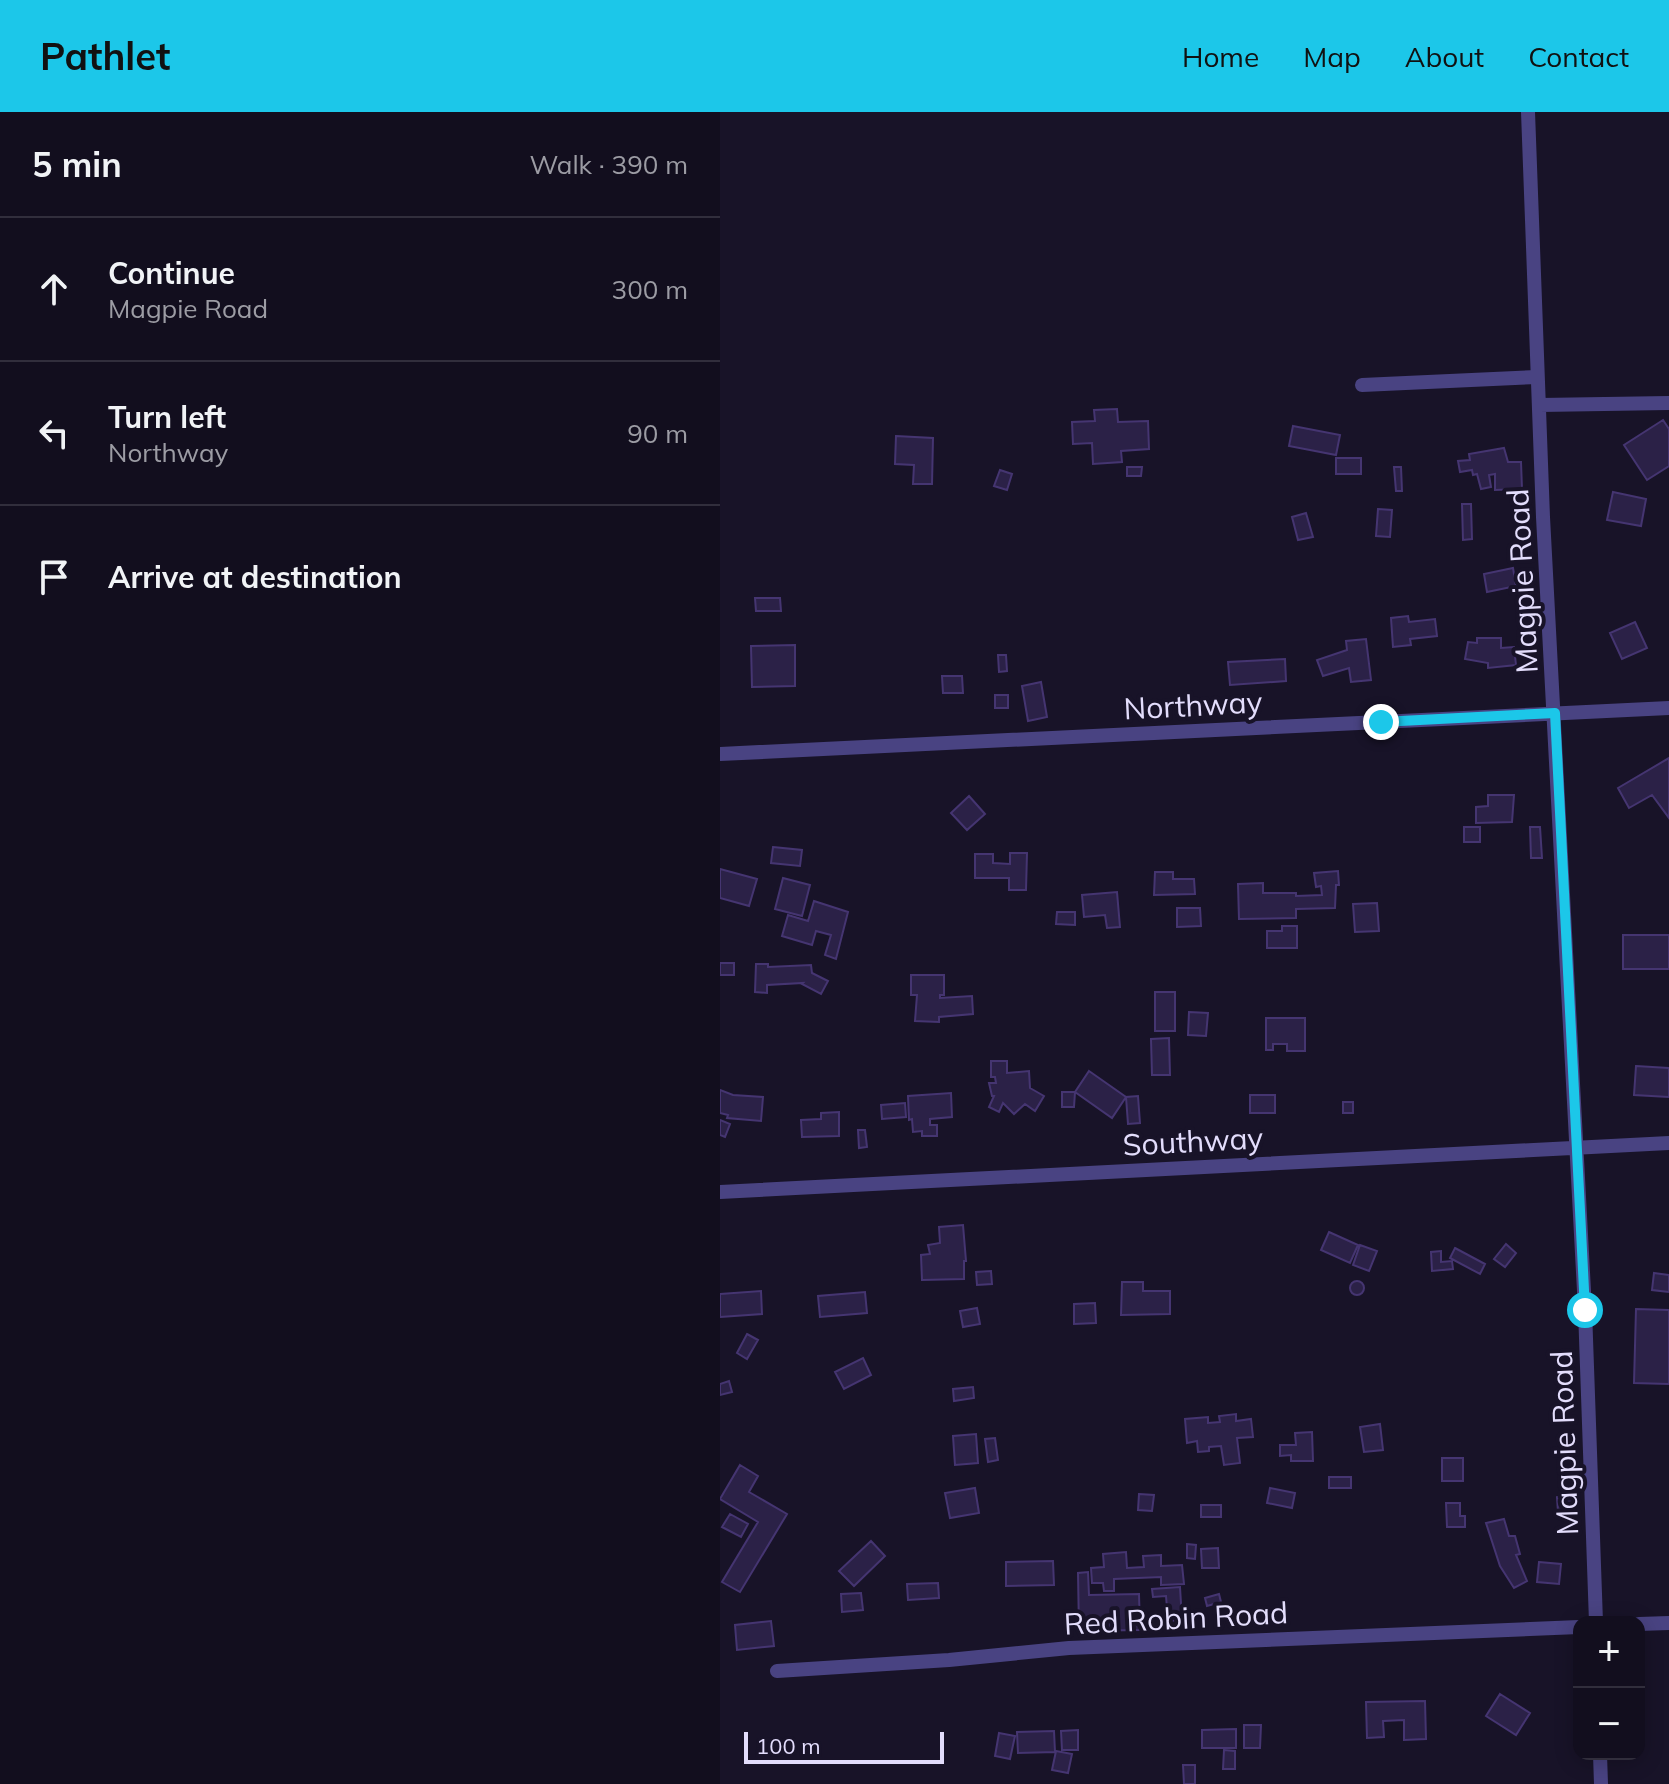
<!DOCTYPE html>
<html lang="en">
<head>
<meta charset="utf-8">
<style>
	:root { --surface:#120e1e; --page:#1b1727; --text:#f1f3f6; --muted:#9c9ca4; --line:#312e3c; --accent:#1cc7e9 }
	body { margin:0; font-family:Mulish,sans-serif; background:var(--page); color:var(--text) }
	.controls { position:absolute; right:24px; bottom:24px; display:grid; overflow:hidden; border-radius:16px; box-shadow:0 4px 20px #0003 }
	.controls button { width:72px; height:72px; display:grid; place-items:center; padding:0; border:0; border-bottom:2px solid var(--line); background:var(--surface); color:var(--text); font:40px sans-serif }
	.scale { position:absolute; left:24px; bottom:20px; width:200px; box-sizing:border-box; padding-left:8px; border:4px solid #e3ddfc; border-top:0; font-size:22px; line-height:28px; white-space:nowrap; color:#e3ddfc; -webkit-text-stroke:6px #181328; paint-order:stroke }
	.stop { position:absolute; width:24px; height:24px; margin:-18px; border:6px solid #1cc7e9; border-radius:50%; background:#fff }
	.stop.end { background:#1cc7e9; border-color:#fff; box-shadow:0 2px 8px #0008 }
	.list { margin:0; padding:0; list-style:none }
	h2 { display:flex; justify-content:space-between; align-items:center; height:104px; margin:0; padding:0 32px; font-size:34px }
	h2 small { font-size:26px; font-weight:400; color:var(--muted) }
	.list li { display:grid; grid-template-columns:52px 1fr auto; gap:24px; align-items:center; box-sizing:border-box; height:144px; padding:0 32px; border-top:2px solid var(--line) }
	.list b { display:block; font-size:30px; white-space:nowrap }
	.list p { margin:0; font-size:26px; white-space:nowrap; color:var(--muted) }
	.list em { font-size:26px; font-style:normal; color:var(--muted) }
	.icon { flex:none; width:44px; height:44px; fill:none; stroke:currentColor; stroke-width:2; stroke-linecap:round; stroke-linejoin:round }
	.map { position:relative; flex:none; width:949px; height:1672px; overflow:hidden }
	header { display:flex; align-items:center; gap:48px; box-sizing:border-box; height:112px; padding:0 40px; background:var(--accent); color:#111 }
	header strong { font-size:38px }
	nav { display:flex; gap:44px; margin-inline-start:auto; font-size:28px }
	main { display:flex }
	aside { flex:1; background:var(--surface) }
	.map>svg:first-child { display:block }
	.building { fill:#2b2147; stroke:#453571; stroke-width:2 }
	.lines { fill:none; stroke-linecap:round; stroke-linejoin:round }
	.minor { stroke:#494382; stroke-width:14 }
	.route { stroke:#1cc7e9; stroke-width:10 }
	.labels { text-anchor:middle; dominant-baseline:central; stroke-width:8; stroke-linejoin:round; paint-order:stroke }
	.street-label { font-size:30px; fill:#e3ddfc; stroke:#181328 }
</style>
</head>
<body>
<header>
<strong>Pathlet</strong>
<nav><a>Home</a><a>Map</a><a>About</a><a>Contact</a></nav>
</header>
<main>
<aside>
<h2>5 min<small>Walk · 390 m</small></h2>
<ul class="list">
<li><svg class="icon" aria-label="ahead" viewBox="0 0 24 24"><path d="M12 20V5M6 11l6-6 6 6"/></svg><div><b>Continue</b><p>Magpie Road</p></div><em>300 m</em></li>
<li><svg class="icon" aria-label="left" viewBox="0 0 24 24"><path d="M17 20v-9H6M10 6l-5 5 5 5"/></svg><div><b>Turn left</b><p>Northway</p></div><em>90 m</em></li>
<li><svg class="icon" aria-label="arrive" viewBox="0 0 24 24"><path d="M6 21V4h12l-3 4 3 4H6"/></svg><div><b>Arrive at destination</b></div></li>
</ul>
</aside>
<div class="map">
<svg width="949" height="1672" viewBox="0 0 949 1672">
	<rect width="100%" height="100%" fill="#181328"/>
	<path class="building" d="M397,297l1,13 30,-1 1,28 -28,2 1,11 -29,2 -1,-21 -19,1 -1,-22 23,-1 -1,-11z
		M943,308l6,9v37l-22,14 -23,-35z
		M573,314l47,9 -4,20 -47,-9z
		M176,324l37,2 -1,46h-19l1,-19 -19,-1z
		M784,336l4,14h13l1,27 -27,1v-16l-6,1 2,12 -10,2 -4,-15 -4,1 -1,-5 -12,2 -2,-11 12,-1 -1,-6z
		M616,346h25v16h-25z
		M407,355h15l-1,9h-14z
		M674,355h7l1,24h-6z
		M280,358l12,4 -5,16 -13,-4z
		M893,380l33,7 -5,27 -34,-6z
		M742,392h9l1,35 -9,1z
		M658,397l14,1 -2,27 -14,-1z
		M586,401l7,24 -15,3 -6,-23z
		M793,456l3,18 -29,6 -3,-18z
		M35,486h25l1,13h-25z
		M688,504l1,6 26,-3 2,17 -27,3 1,6 -18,2 -2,-29z
		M915,510l12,26 -25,11 -12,-26z
		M757,526h24v10l13,-1 2,18 -28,3v-5l-23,-4 3,-17 9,1z
		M646,527l5,41 -20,2 -2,-14 -26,8 -6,-16 30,-10 -1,-9z
		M75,533v41l-43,1 -1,-41z
		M278,543h8l1,16 -8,1z
		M565,547l1,22 -56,4 -2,-23z
		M222,564h20l1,17h-20z
		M321,570l6,35 -19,4 -6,-35z
		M275,583h13v13h-13z
		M949,646v60l-17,-23 -23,13 -11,-20z
		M768,683h26l-2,27 -36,1v-16l12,-1z
		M249,684l16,18 -18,16 -16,-17z
		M744,715h16v15h-16z
		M810,715h10l2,31h-11z
		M53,735l29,3 -2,16 -29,-3z
		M290,741h17l-1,37h-17v-12h-34v-24h18v9l17,1z
		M0,757l37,10 -8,27 -29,-8z
		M618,759l1,14h-3l-1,23 -39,1v9l-57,1 -1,-35 25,-1v10h33v3l26,-1 -1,-9 -5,1 -2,-14z
		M435,760h18v7h21l1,15 -41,1z
		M63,766l27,7 -8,31 -27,-7z
		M397,780l3,35 -13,1 -2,-13 -21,2 -2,-22z
		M94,789l34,11 -12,47 -11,-4 6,-20 -15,-4 -4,14 -30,-9 6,-21 20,6z
		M657,791l2,28 -24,1 -2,-28z
		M457,796h23l1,18 -24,1z
		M337,800h18v13l-19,-1z
		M562,814h15v22h-30v-17h15z
		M903,823h46v34h-46z
		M0,851h14v12h-14z
		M36,852h12v3l43,-2 1,8 16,8 -7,13 -19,-10 1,-1 -36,2v8l-12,-1z
		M191,863h33v20h-4v3l32,-2 1,18 -34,3v5l-24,-1 2,-26h-6z
		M435,880h20v39h-20z
		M469,900l19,1 -2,23 -18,-1z
		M546,906h39v33h-18v-7h-14v6h-7z
		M449,926l1,37h-18l-1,-36z
		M271,949h16v12l22,-2 1,17 14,8 -9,15 -10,-7 -11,10 -11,-11 -4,9 -10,-5 5,-11h-2l-3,-13h7l-1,-6h-4z
		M916,954l33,2v29l-35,-2z
		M369,959l37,26 -14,21 -37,-26z
		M0,978l13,5 30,2 -2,24 -34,-3 1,-3 -8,-2z
		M342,980h13l-1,15h-12z
		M231,981l1,24 -22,2v6h7v11h-15v-5l-9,1 -1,-13 -3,1 -1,-24z
		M530,983h25v18h-25z
		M418,984l2,27 -12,1 -2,-27z
		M623,990h10v11h-10z
		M185,991l1,14 -24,2 -1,-14z
		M119,1000v24l-37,1 -1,-17 20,-1v-6z
		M0,1008l10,4 -5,13 -5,-2z
		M138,1018h7l2,17 -8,1z
		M243,1113l3,36h-2v18l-42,1 -1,-25 9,-1 -2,-9 12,-2 -1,-16z
		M609,1120l29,13 -8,18 -29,-13z
		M786,1132l10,9 -11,14 -11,-8z
		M640,1133l17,6 -8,20 -16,-6z
		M735,1136l30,16 -5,10 -30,-16z
		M721,1139v11l11,-1 1,8 -21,2 -1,-19z
		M271,1159l1,13 -15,1 -1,-13z
		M934,1161l15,2v17l-17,-2z
		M630 1176a7 7 0 1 1 14 0a7 7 0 1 1-14 0Z
		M402,1170h21v9h27v23l-49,1z
		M41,1179l1,23 -42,3v-23z
		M145,1180l2,21 -47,4 -2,-21z
		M375,1191l1,20 -22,1v-20z
		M257,1196l3,16 -17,3 -3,-16z
		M916,1197l33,1v74l-35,-1z
		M27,1222l11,6 -11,19 -10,-6z
		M143,1246l8,17 -27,14 -9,-17z
		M9,1269l3,11 -12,3v-11z
		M253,1275l1,11 -20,3 -1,-12z
		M516,1302v7l15,-2 2,18 -16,1 3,25 -16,2 -3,-19 -12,1v4l-11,1 -1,-11 -10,2 -2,-24 23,-2v6l12,-1 -1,-6z
		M660,1312l3,26 -19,2 -4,-25z
		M592,1320l1,29h-22v-6l-11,1v-11h16l-1,-12z
		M256,1322l2,29 -23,2 -2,-29z
		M275,1326l3,22 -10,2 -3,-23z
		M722,1346h21v23h-21z
		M20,1353l18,11 -9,16 38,22 -47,78 -18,-10 36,-60 -38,-23z
		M609,1365h22v11h-22z
		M255,1376l4,25 -29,5 -5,-25z
		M550,1376l25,5 -3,15 -25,-5z
		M419,1382l15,1 -2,16 -14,-1z
		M852,1383l1,15 -15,2 -1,-15z
		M726,1391h14v13h5v11h-18z
		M481,1393h20v12h-20z
		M10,1402l18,10 -7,13 -19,-10z
		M784,1407l5,17h6l5,18 -4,1 11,26 -13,7 -14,-22 -14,-43z
		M151,1429l14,15 -31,30 -15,-15z
		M467,1432l9,1 -1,14 -8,-1z
		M498,1436l1,20h-17l-1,-19z
		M406,1440l1,16 17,-1 -1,-11 18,-1v11l21,-1 2,19 -23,1v-8l-47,2v12h-10l-1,-8h-11l-1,-15 13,-1 -1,-13z
		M333,1449l1,24 -48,1v-24z
		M819,1450l22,2 -2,20 -22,-2z
		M368,1460l1,23 50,-1 1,36 -61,1 -1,-58z
		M218,1471l1,15 -31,2 -1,-16z
		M460,1475l2,33 -14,1 -2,-25 -13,1 -1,-8z
		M141,1481l2,17 -21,2 -1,-18z
		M499,1482l2,8 -14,4 -2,-8z
		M51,1509l3,25 -37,4 -2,-25z
		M780,1582l30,19 -14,22 -30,-19z
		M705,1589l1,38 -22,1v-20l-21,1 1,16 -17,1 -1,-36z
		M524,1613h17l-1,23h-16z
		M516,1617v19h-34v-18z
		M358,1618v20h-16l-1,-19z
		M334,1619l1,21 -37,1 -1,-21z
		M279,1621l16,3 -5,23 -15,-3z
		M504,1638l11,1v18h-12z
		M336,1639l16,3 -4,19 -16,-3z
		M463,1653h12v19h-11z"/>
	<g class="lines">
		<path class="minor" d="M808,0l15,405 42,793 11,312
			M642,273l175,-8
			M820,293l129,-2
			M0,642l949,-46
			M0,1080l949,-49
			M919,1512l30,-1
			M57,1559l172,-11 120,-12 510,-21
			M880,1642l1,30"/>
	</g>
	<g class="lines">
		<path class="route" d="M661,610l174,-9 30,597"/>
	</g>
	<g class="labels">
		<g class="street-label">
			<text transform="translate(802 469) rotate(-93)">Magpie Road</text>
			<text transform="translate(473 593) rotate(-3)">Northway</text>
			<text transform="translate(473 1029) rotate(-3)">Southway</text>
			<text transform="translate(844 1331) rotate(-92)">Magpie Road</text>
			<text transform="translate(456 1506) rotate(-3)">Red Robin Road</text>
		</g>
	</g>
</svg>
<div class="controls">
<button>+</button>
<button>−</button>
</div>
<div class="scale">100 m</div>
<div class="stop" style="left:865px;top:1198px"></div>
<div class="stop end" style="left:661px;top:610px"></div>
</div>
</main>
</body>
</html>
